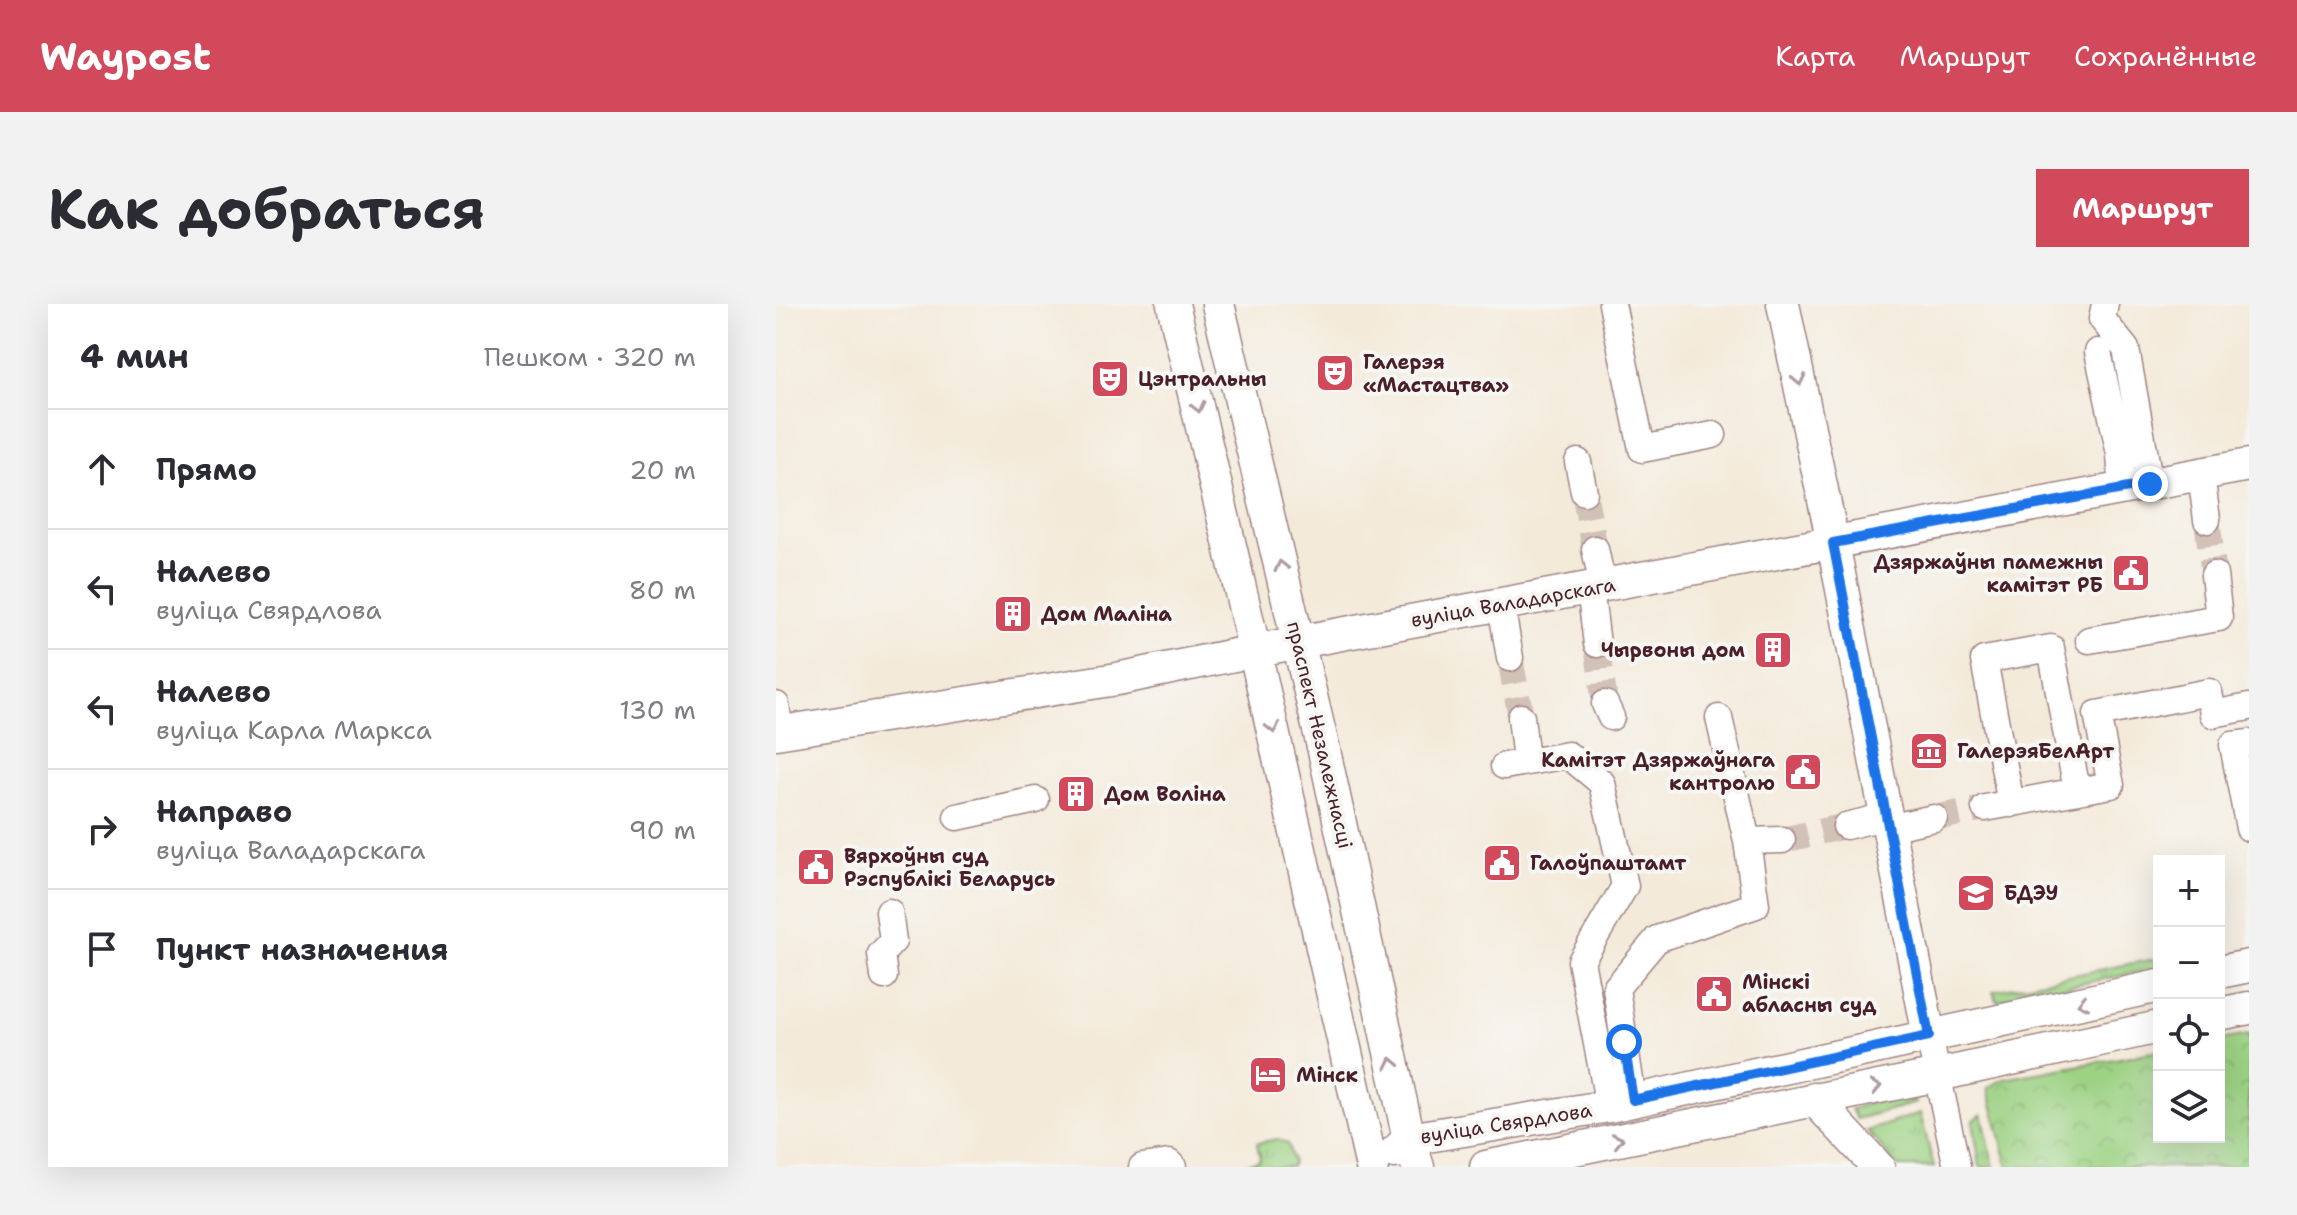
<!DOCTYPE html>
<html lang="ru">
<head>
<meta charset="utf-8">
<style>
	:root { --surface:#fff; --page:#f2f2f3; --text:#2b2b33; --muted:#7c7c81; --line:#e1e1e2; --accent:#d1495b }
	body { margin:0; font-family:"Shantell Sans",sans-serif; background:var(--page); color:var(--text) }
	.controls { position:absolute; right:24px; bottom:24px; display:grid; overflow:hidden; border-radius:0px; box-shadow:0 8px 32px #0002 }
	.controls button { width:72px; height:72px; display:grid; place-items:center; padding:0; border:0; border-bottom:2px solid var(--line); background:var(--surface); color:var(--text); font:40px sans-serif }
	.stop { position:absolute; width:24px; height:24px; margin:-18px; border:6px solid #1a73e8; border-radius:50%; background:#fff }
	.stop.end { background:#1a73e8; border-color:#fff; box-shadow:0 2px 8px #0008 }
	.list { margin:0; padding:0; list-style:none }
	h2 { display:flex; justify-content:space-between; align-items:center; height:104px; margin:0; padding:0 32px; font-size:34px }
	h2 small { font-size:26px; font-weight:400; color:var(--muted) }
	.list li { display:grid; grid-template-columns:52px 1fr auto; gap:24px; align-items:center; box-sizing:border-box; height:120px; padding:0 32px; border-top:2px solid var(--line) }
	.list b { display:block; font-size:30px; white-space:nowrap }
	.list p { margin:0; font-size:26px; white-space:nowrap; color:var(--muted) }
	.list em { font-size:26px; font-style:normal; color:var(--muted) }
	.icon { flex:none; width:44px; height:44px; fill:none; stroke:currentColor; stroke-width:2; stroke-linecap:round; stroke-linejoin:round }
	.map { position:relative; flex:none; width:1473px; height:863px; overflow:hidden; border-radius:0px }
	header { display:flex; align-items:center; gap:48px; box-sizing:border-box; height:112px; padding:0 40px; background:var(--accent); color:#fff }
	header strong { font-size:38px }
	nav { display:flex; gap:44px; margin-inline-start:auto; font-size:28px }
	.intro { display:flex; align-items:center; justify-content:space-between; box-sizing:border-box; height:192px; padding:0 48px }
	h1 { margin:0; font-size:56px }
	.button { padding:20px 36px; border-radius:0px; background:var(--accent); color:#fff; font-size:28px; font-weight:700 }
	main { display:flex; gap:48px; padding:0 48px }
	aside { flex:1; background:var(--surface); border-radius:0px; box-shadow:0 8px 32px #0002 }
	.map>svg:first-child { display:block }
	.grass { fill:url(#grass-tufts); stroke:#737857; stroke-width:2 }
	.park { fill:url(#park-crowns); stroke:#737857; stroke-width:2 }
	.lines { fill:none; stroke-linecap:round; stroke-linejoin:round }
	.minor-tunnel { stroke:#d2c1b7; stroke-width:26; stroke-dasharray:26 13; stroke-linecap:butt }
	.minor-casing { stroke:#9f8482; stroke-width:29 }
	.major-casing { stroke:#9f8482; stroke-width:35 }
	.minor { stroke:#fff; stroke-width:26 }
	.major { stroke:#fff; stroke-width:32 }
	.oneway { stroke:#ae9aa0 }
	.route { stroke:#1a73e8; stroke-width:10 }
	.labels { text-anchor:middle; dominant-baseline:central; stroke-width:8; stroke-linejoin:round; paint-order:stroke }
	.poi-label { font-size:20px; font-weight:bold; fill:#4a1f2b; stroke:#f6f6f2; text-anchor:start }
	.street-label { font-size:20px; fill:#4a1f2b; stroke:#f6f6f2 }
</style>
</head>
<body>
<header>
<strong>Waypost</strong>
<nav><a>Карта</a><a>Маршрут</a><a>Сохранённые</a></nav>
</header>
<div class="intro"><h1>Как добраться</h1><a class="button">Маршрут</a></div>
<main>
<aside>
<h2>4 мин<small>Пешком · 320 m</small></h2>
<ul class="list">
<li><svg class="icon" aria-label="ahead" viewBox="0 0 24 24"><path d="M12 20V5M6 11l6-6 6 6"/></svg><div><b>Прямо</b></div><em>20 m</em></li>
<li><svg class="icon" aria-label="left" viewBox="0 0 24 24"><path d="M17 20v-9H6M10 6l-5 5 5 5"/></svg><div><b>Налево</b><p>вуліца Свярдлова</p></div><em>80 m</em></li>
<li><svg class="icon" aria-label="left" viewBox="0 0 24 24"><path d="M17 20v-9H6M10 6l-5 5 5 5"/></svg><div><b>Налево</b><p>вуліца Карла Маркса</p></div><em>130 m</em></li>
<li><svg class="icon" aria-label="right" viewBox="0 0 24 24"><path d="M7 20v-9h11M14 6l5 5-5 5"/></svg><div><b>Направо</b><p>вуліца Валадарскага</p></div><em>90 m</em></li>
<li><svg class="icon" aria-label="arrive" viewBox="0 0 24 24"><path d="M6 21V4h12l-3 4 3 4H6"/></svg><div><b>Пункт назначения</b></div></li>
</ul>
</aside>
<div class="map">
<svg width="1473" height="863" viewBox="0 0 1473 863">
	<defs>
		<pattern id="grass-tufts" width="24" height="20" patternUnits="userSpaceOnUse" patternTransform="scale(2)"><rect width="24" height="20" fill="#9cd283"/><path d="M3 7l-1-3M5 7V3M7 7l1-3M15 17l-1-3M17 17v-4M19 17l1-3" fill="none" stroke="#88b471"/></pattern>
		<pattern id="park-crowns" width="20" height="18" patternUnits="userSpaceOnUse" patternTransform="scale(2)"><rect width="20" height="18" fill="#9cd283"/><path d="M2 6a3 3 0 1 1 6 0M12 15a3 3 0 1 1 6 0" fill="none" stroke="#88b471"/></pattern>
	</defs>
	<rect width="100%" height="100%" fill="#f6f6f2"/>
	<filter id="ink" filterUnits="userSpaceOnUse"><feTurbulence type="fractalNoise" baseFrequency=".0125" numOctaves="2"/><feDisplacementMap in="SourceGraphic" scale="16" xChannelSelector="R" yChannelSelector="G"/><feConvolveMatrix kernelMatrix="1 2 1 2 8 2 1 2 1" color-interpolation-filters="sRGB"/></filter>
	<filter id="wash" filterUnits="userSpaceOnUse"><feTurbulence type="fractalNoise" baseFrequency=".006" numOctaves="4" result="noise"/><feDisplacementMap in="SourceGraphic" scale="32" xChannelSelector="R" yChannelSelector="G"/><feGaussianBlur stdDeviation="1.8" result="paint"/><feColorMatrix in="noise" values="0 0 0 0 0 0 0 0 0 0 0 0 0 0 0 0 0 1.4 0 .05"/><feComposite in="paint" operator="in"/></filter>
	<g filter="url(#wash)">
		<rect width="100%" height="100%" fill="#f4eada"/>
		<path class="grass" d="M1378,655l5,3v6l-162,33 -4,-10z
			M1128,789l12,10 -60,16 -5,-10z
			M1144,809l14,54h-36l-31,-36z
			M1206,810l12,53h-14l-7,-46z
			M502,835l10,5 5,18 -2,5h-56l25,-7 -3,-17z"/>
		<path class="park" d="M1473,731v132h-241l-20,-79 16,-9 155,-28v86h60v-97z"/>
	</g>
	<g filter="url(#ink)">
		<g class="lines">
			<path class="minor-tunnel" d="M808,188l11,57
				M1431,216l7,55
				M821,340l8,60
				M734,354l11,59
				M1158,514l51,-10
				M1006,536l64,-14"/>
			<g class="minor-casing">
				<path id="minor" d="M836,0l30,145 71,-14
					M1329,0l-3,15 24,30 24,135
					M1322,48l22,102 2,35
					M802,158l6,30
					M1425,170l6,46
					M819,245l8,37
					M814,284l7,56
					M725,300l9,54
					M1313,336l130,-22 -5,-43
					M829,400l6,13
					M0,401l4,27
					M745,413l5,43
					M1473,439l-16,2 16,83
					M728,462l64,-11 34,28 23,103 -44,75 28,145
					M1235,500l-27,-144 67,-12 26,143
					M1209,504l126,-23 -14,-71 112,-22 4,22 36,-7
					M181,513l79,-17
					M1070,522l41,-10
					M1112,524l46,-10
					M971,537l35,-1
					M108,672l-3,-22 12,-13 -4,-29
					M1153,732l28,131
					M857,796l-17,-112 41,-49 99,-34 -9,-64 -28,-123
					M366,863l27,-4 4,4"/>
			</g>
			<g class="major-casing">
				<path id="major" d="M397,0l82,348 117,515
					M442,0l107,451 84,384 9,28
					M1007,0l50,239 96,493
					M0,429l341,-54 181,-37 951,-177
					M1443,668l30,-6
					M1443,710l30,-6
					M1038,795l64,68
					M619,848l14,-13 200,-33 550,-120
					M710,863l452,-92 221,-48"/>
			</g>
			<use href="#minor" class="minor"/>
			<use href="#major" class="major"/>
		</g>
		<defs><path id="oneway-chevron" d="M-2-3.5L2.5 0L-2 3.5" fill="none" stroke-width="1.6" stroke-linecap="round" stroke-linejoin="round" transform="scale(2)"/></defs>
		<g class="oneway">
			<use href="#oneway-chevron" transform="translate(1023 76) rotate(78)"/>
			<use href="#oneway-chevron" transform="translate(422 103) rotate(77)"/>
			<use href="#oneway-chevron" transform="translate(505 262) rotate(-103)"/>
			<use href="#oneway-chevron" transform="translate(497 424) rotate(77)"/>
			<use href="#oneway-chevron" transform="translate(1307 699) rotate(167)"/>
			<use href="#oneway-chevron" transform="translate(616 759) rotate(-102)"/>
			<use href="#oneway-chevron" transform="translate(1100 783) rotate(-11)"/>
			<use href="#oneway-chevron" transform="translate(842 836) rotate(-12)"/>
		</g>
	</g>
	<g class="lines" filter="url(#ink)">
		<path class="route" d="M848,738l9,58 296,-64 -96,-493 317,-59"/>
	</g>
	<defs>
		<g id="theatre-square" transform="scale(2)"><rect x="-9" y="-9" width="18" height="18" rx="4" fill="#d1495b" stroke="#f6f6f2"/><path d="M-5-5.5Q0-4 5-5.5V0Q5 5 0 6Q-5 5-5 0ZM-3.3-2.5H-1v1.5H-3.3ZM1-2.5H3.3v1.5H1ZM-2.8 1Q0 5.5 2.8 1Z" fill="#fff"/></g>
		<g id="civic-square" transform="scale(2)"><rect x="-9" y="-9" width="18" height="18" rx="4" fill="#d1495b" stroke="#f6f6f2"/><path d="M-.6-6.5H3V-4.5H.6V-3L4-1V1h2V6H-6V1h2V-1L-.6-3ZM-1.2 2.5V6h2.4V2.5Z" fill="#fff"/></g>
		<g id="building-square" transform="scale(2)"><rect x="-9" y="-9" width="18" height="18" rx="4" fill="#d1495b" stroke="#f6f6f2"/><path d="M-4-6H4V6H1V3H-1V6H-4ZM-2.5-4.3h1.7v1.8h-1.7ZM.8-4.3h1.7v1.8H.8ZM-2.5-1h1.7V.8h-1.7ZM.8-1h1.7V.8H.8Z" fill="#fff"/></g>
		<g id="museum-square" transform="scale(2)"><rect x="-9" y="-9" width="18" height="18" rx="4" fill="#d1495b" stroke="#f6f6f2"/><path d="M0-6L6-3V-2H-6V-3ZM-5-1h2V3h-2ZM-1-1h2V3h-2ZM3-1h2V3H3ZM-6 4H6V6H-6Z" fill="#fff"/></g>
		<g id="university-square" transform="scale(2)"><rect x="-9" y="-9" width="18" height="18" rx="4" fill="#d1495b" stroke="#f6f6f2"/><path d="M0-5L7-2L0 1L-7-2ZM-4 1L0 2.5L4 1V4Q0 6-4 4Z" fill="#fff"/></g>
		<g id="hotel-square" transform="scale(2)"><rect x="-9" y="-9" width="18" height="18" rx="4" fill="#d1495b" stroke="#f6f6f2"/><path d="M-6-4.5h1.5V1H6V5H4.5V3h-9V5H-6ZM-4 0a1.8 1.8 0 1 1 3.6 0ZM.5 0V-2.5h3Q6-2.5 6 0Z" fill="#fff"/></g>
	</defs>
	<g fill-rule="evenodd">
		<use href="#theatre-square" x="559" y="69"/>
		<use href="#theatre-square" x="334" y="75"/>
		<use href="#civic-square" x="1355" y="269"/>
		<use href="#building-square" x="237" y="310"/>
		<use href="#building-square" x="997" y="346"/>
		<use href="#museum-square" x="1153" y="447"/>
		<use href="#civic-square" x="1027" y="468"/>
		<use href="#building-square" x="300" y="490"/>
		<use href="#civic-square" x="726" y="559"/>
		<use href="#civic-square" x="40" y="563"/>
		<use href="#university-square" x="1200" y="589"/>
		<use href="#civic-square" x="938" y="690"/>
		<use href="#hotel-square" x="492" y="771"/>
	</g>
	<g class="labels">
		<g class="poi-label">
			<text x="587" y="58">Галерэя<tspan x="587" dy="23">«Мастацтва»</tspan></text>
			<text x="362" y="75">Цэнтральны</text>
			<text x="1327" y="258" text-anchor="end">Дзяржаўны памежны<tspan x="1327" dy="23">камітэт РБ</tspan></text>
			<text x="265" y="310">Дом Маліна</text>
			<text x="969" y="346" text-anchor="end">Чырвоны дом</text>
			<text x="1181" y="447">ГалерэяБелАрт</text>
			<text x="999" y="456" text-anchor="end">Камітэт Дзяржаўнага<tspan x="999" dy="23">кантролю</tspan></text>
			<text x="328" y="490">Дом Воліна</text>
			<text x="68" y="552">Вярхоўны суд<tspan x="68" dy="23">Рэспублікі Беларусь</tspan></text>
			<text x="754" y="559">Галоўпаштамт</text>
			<text x="1228" y="589">БДЭУ</text>
			<text x="966" y="678">Мінскі<tspan x="966" dy="23">абласны суд</tspan></text>
			<text x="520" y="771">Мінск</text>
		</g>
		<g class="street-label">
			<text transform="translate(737 298) rotate(-10)">вуліца Валадарскага</text>
			<text transform="translate(544 431) rotate(77)">праспект Незалежнасці</text>
			<text transform="translate(730 819) rotate(-9)">вуліца Свярдлова</text>
		</g>
	</g>
</svg>
<div class="controls">
<button>+</button>
<button>−</button>
<button><svg class="icon" aria-label="locate" viewBox="0 0 24 24"><circle cx="12" cy="12" r="6"/><path d="M12 2v4M12 18v4M2 12h4M18 12h4"/></svg></button>
<button><svg class="icon" aria-label="layers" viewBox="0 0 24 24"><path d="M12 4l9 5-9 5-9-5zM3 14l9 5 9-5"/></svg></button>
</div>
<div class="stop" style="left:848px;top:738px"></div>
<div class="stop end" style="left:1374px;top:180px"></div>
</div>
</main>
</body>
</html>
